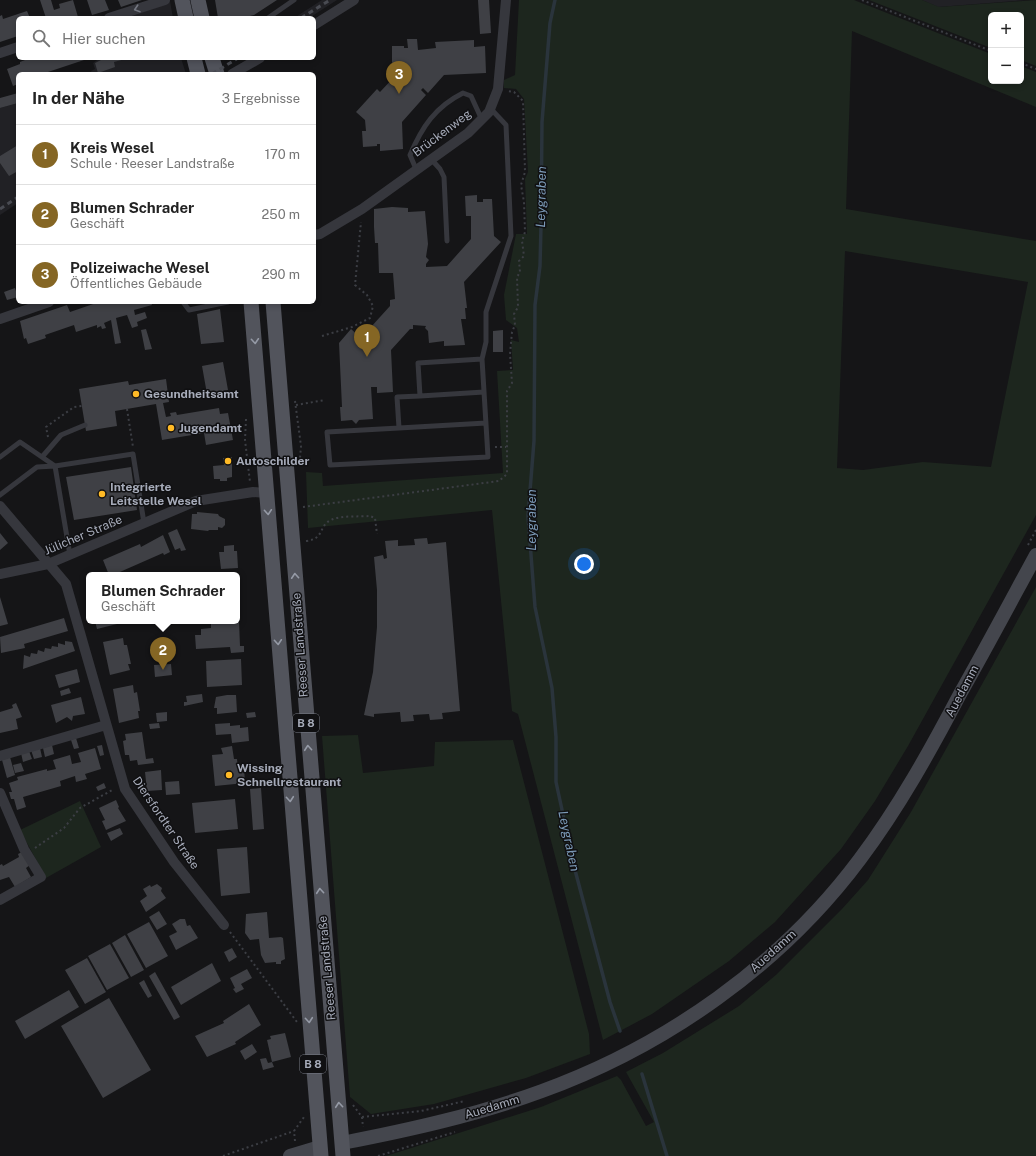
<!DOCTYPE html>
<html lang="de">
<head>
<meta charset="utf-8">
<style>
	:root { --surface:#fff; --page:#f2f2f2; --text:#222; --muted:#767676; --line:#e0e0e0; --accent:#856624 }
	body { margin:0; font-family:"Public Sans",sans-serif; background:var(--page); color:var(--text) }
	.controls { position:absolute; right:12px; top:12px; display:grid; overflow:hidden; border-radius:6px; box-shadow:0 2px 6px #0003 }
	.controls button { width:36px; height:36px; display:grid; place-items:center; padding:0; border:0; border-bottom:1px solid var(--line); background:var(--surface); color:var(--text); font:20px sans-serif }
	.you { position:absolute; left:584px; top:564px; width:14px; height:14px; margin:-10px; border:3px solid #fff; border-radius:50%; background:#1a73e8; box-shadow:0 0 0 6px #1a73e833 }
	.badge { display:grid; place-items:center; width:26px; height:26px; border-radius:50%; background:var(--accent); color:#fff; font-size:13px; font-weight:700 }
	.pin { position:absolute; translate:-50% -33px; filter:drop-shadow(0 1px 2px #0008) }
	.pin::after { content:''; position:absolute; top:21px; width:14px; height:12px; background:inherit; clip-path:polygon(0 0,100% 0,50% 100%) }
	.popup { position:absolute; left:86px; top:572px; width:154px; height:52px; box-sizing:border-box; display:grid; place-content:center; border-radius:6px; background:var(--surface); filter:drop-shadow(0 1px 3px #0005); font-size:13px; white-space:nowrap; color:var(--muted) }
	.popup b { font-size:15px; color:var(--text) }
	.popup::after { content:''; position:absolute; left:50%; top:100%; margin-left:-8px; border:8px solid transparent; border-top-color:var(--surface) }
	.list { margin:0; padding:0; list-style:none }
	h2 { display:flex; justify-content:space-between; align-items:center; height:52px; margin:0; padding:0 16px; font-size:17px }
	h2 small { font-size:13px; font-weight:400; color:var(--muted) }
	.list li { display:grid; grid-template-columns:26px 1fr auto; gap:12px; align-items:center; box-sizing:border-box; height:60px; padding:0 16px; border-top:1px solid var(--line) }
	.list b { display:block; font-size:15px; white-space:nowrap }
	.list p { margin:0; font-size:13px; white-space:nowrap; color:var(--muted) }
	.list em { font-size:13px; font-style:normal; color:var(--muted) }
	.icon { flex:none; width:22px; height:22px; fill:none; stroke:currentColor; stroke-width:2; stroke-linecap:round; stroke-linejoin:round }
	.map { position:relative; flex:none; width:1036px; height:1156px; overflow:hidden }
	.search { position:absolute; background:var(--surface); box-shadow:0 2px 6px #0003; left:16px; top:16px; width:300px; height:44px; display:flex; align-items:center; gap:10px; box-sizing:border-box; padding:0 14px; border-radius:6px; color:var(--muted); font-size:15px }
	.panel { position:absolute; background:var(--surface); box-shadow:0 2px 6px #0003; left:16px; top:72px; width:300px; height:232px; border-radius:6px }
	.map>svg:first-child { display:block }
	.built { fill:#212125 }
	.green { fill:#1d261e; fill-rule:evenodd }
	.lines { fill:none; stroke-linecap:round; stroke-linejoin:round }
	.stream { stroke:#2a343c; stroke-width:3.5 }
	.building { fill:#3f4045 }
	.path { stroke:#3c3e44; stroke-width:2; stroke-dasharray:2 3; stroke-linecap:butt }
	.lane { stroke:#36373d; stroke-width:5 }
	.street { stroke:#36373d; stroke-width:10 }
	.secondary { stroke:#44464d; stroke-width:14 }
	.primary { stroke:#52545c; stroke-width:15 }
	.rail { stroke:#494b52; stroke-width:3; stroke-dasharray:5 4; stroke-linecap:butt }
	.oneway { stroke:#747781 }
	.oneway2 { stroke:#959aa6 }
	.poi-dot { fill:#ffba26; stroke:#101012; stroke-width:1.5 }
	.labels { text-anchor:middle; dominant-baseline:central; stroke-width:3; stroke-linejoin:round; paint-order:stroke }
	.shield { fill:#101012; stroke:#797c87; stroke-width:1 }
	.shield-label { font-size:11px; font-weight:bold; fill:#a6abb9 }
	.street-label { font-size:12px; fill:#a6abb9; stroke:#101012 }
	.poi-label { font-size:12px; font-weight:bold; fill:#a6abb9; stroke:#101012; text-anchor:start }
	.water-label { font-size:13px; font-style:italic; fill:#7b99b6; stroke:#101012 }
</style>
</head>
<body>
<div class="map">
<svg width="1036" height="1156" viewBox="0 0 1036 1156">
	<rect width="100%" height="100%" fill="#151517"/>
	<path class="built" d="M322,0h15l-28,18h-15z
		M922,0h104l-88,7z
		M170,1l3,17h-54z
		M100,58h81l5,16h-94l-1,-3 4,-2 -2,-6z
		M18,103v100l-18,12v-107z"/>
	<path class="green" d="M519,0h335l137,54v27h30v-15l15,6v35l-184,-76 -6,178 190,32v274l-128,231 -33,55 -34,48 -66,73 -46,39 -77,53 -49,26 -85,-326 -6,-3 -20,-201 -184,18 -2,-56 16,1 1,13 180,-13 -6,-102 16,-1 -2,-30 8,2 -2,-14 -11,-8 -2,-25 12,-61h11l-2,-55 3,-7 -4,-73 -8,-10 -12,-1v-8l11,-5zM845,251l183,31 -37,185 -68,-5 -60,8 -26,-2z
		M869,0h53l17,7 97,-7v66l-15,-6v-45h-30v33z
		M1036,587v569h-650l155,-49 76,-31 4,4 25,46 8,-4 -28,-50 37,-19 76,-47 38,-32 65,-65 26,-29 43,-68z
		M358,735l5,38 71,-7 1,-24 78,-2 76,294 1,20 -64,24 -92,26 -63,10 -21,-17 -28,-361z
		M80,801l21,46 -55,31 -26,-48z"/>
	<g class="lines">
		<path class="stream" d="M555,0l-5,23 -8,99 -1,104 -1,40 -5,39 -1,136 -6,75 7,91 17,81 4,49v45l19,88 35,132 10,29
			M642,1074l25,82"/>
	</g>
	<path class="building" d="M40,0h11l3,10 6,-2 -1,-4 14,-4 5,17 -32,1z
		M87,0h18l4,10 -17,5z
		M118,0h24l-21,7z
		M215,0h62l-23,15 -12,3h-24z
		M478,0h11l2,33 -11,1z
		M27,11l3,7h-12v18l-18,6v-26l2,-1 1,4z
		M407,39h10l1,11 18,-2 -1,-6 39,-2v7l11,-1 1,27 -42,2 -16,18 -5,-5 -2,2 5,5 -24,27 1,27 -23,2v-7h-3v2l-14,1 -1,-16h4l-1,-11 -9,-8 21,-23 3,3 16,-17 -1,-8h-2l-1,-5v-16h12v2h4z
		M30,58h60l-48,16h-24v10l-5,2 -6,-17 13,-5v-2z
		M105,58h24l-15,4 1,5 -17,6 -3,-10z
		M18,93v10l-18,5v-10z
		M18,145v26l-9,5 -9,-13v-7z
		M477,195v7h6v-3h9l2,37 7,6 -37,40 3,26h-2l1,11h-5l4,26 -21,1v-5l-15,2 -1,-12 -3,-3 1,-2 -13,-1v4h-3l-19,21 2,42 -16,1v-6h-6l2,32 -14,1 -3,4 -4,-4 -11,1 -1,-14h2l-3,-64 12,-14 10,9 29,-32v-6l5,-1 -2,-26h-14l-1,-30h-3l-1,-16v-18l18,-2 16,1v4l17,-1 3,33 -2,13 3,3 -3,4v3l21,-1 24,-27v-23h-5l-1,-20z
		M15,288l3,9 -11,3 -3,-8z
		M99,302h52l1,3 -18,5 1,5 10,-3 2,6 -10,4 1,4 -6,2 -5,-13 -11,3 5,25 -6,1 -4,-24 -7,3 2,5 -4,1 -1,-3 -4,2v-3l-21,7 -2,-7 -29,10 1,3 -18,6 -2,-6 -2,1 -4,-18 47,-16 3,7z
		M220,309l4,33 -23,2 -4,-30z
		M146,329l6,20 -7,1 -4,-20z
		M503,330v22h-10v-21z
		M223,362l5,28 -21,4 -5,-28z
		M166,379l3,23 -6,1 3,14 5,-1 -1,-3 6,-1 1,3 42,-7 1,6 8,-1 5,27 -27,5 -2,-12 -42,7 -6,-36 -41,7 2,15 -31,5 -7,-42 49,-8 1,4z
		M232,457v20l-5,1v3h-7v-2h-6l-1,-13 11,-1 -1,-7z
		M131,467l6,43 -63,10 -8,-43z
		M197,512l21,2 1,2 6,3v6l-3,3 -4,-1v3h-9l-1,1 -17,-2 1,-15h5z
		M177,529l9,21 -5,1 -1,-3 -5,2 -7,-17z
		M0,533l8,10 -8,7z
		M163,535l7,17 -6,3 -1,-2 -50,22h-4l-6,-15 37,-16 1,3z
		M427,538l1,6 18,-2 14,169 -18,2 1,6 -13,1 -1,-6 -16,1 1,6 -13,1 -1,-10 -26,2v3l-10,-2 9,-43 4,-45v-37l-3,-33 9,-2 1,4 3,-1 -2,-17 13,-1v6l17,-1 -1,-6z
		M234,545v6h3l1,17 -17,1 -2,-17h5v-6z
		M0,597l8,27 -8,2z
		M64,618l4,13 -44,13 1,4 -24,5 -1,-16z
		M95,621h21l1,3 -20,5z
		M239,621l1,25h4v6l-13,1 -1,-6 -34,2 -1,-14h6v-6l10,-1v-5z
		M123,638l1,7h3l4,19h-3l2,6 -20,5 -7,-33z
		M65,641l7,1 3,9 -52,18 1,-14 6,2 1,-4 6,1 1,-4 6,2 1,-4 6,1 1,-3 6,1v-4l7,2z
		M241,659l1,26 -35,2 -1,-26z
		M171,664l1,11 -17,2 -1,-12z
		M77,669l3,13 -21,6 -4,-13z
		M133,685l1,8 3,-1 3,19h-2l1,7 -20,5 -6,-34z
		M69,688l2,5 -10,3 -1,-5z
		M202,694l1,8 -19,4v-4h3l-1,-6z
		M227,695h9l1,17 -20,2v-6h-3l2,-11z
		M81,697l4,17 -12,2 -1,5 -5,-4 -11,6 -5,-18z
		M16,703l6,14 -6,2 2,10 -18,4v-21l13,-4 -1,-3z
		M167,712v9l-10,1 -1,-9z
		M255,712l1,5 -9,1 -1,-5z
		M159,723l1,5 -10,1 -1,-5z
		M230,723v3l10,-1v3l8,-1 1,14 -17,2 -1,-9 -15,1 -1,-11z
		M142,732l4,27 7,-1 1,5 -16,2 -1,-5 -7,1 -1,-6h-4l-2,-14 3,-1 -1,-6z
		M76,738l3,10 -5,1 -3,-9z
		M52,745l2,9 -9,3 -2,-9z
		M102,745l2,10 -4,1 -3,-10z
		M232,746l2,13h3l1,9 6,-1 1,16 -30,3 -3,-31 11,-1 -2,-6z
		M40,748l2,9 -8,2 -3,-9z
		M95,748l6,21 -16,5 2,5 -11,3 -1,-6 -15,5 1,5 -38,11 3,10 -9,3 -3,-11h-3l-2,-7h3l-3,-9 9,-3 -1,-3 30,-8v2l9,-2 -3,-9 17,-5 2,9 9,-2 -3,-9z
		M29,751l3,8 -9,3 -2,-9z
		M10,757l5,18 -8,3 -5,-18z
		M21,763l3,8 -9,2 -2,-8z
		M161,770l1,20 -15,1 -2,-19z
		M179,781l1,13 -14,1 -1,-13z
		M104,783l2,5 -8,3 -2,-4z
		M261,788l3,41 -11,1 -3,-41z
		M235,799l3,30 -43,4 -3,-30z
		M116,800l3,7 -1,1 8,13 -20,9 -4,-9 3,-1 -6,-12z
		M120,828l3,6 -12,7 -4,-8z
		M247,847l3,46 -29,3 -4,-47z
		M22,852l8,13 -4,3 5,9 -16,10 -6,-10 -9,3v-15l2,-1 1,2 16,-9 -1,-3z
		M157,884l5,4 -1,3 5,7 -20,14 -6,-11 7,-5 -4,-7 7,-4 1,2z
		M159,911l8,13 -10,6 -8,-13z
		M267,912l2,26 12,-1 2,1 2,21 -4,2v3h-5v-2l-11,1 -4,-8 -2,-16 -9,1 -5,-7 1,-19z
		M180,919h5l2,7 3,-1 8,13 -22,12 -7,-14 8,-4 -5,-8z
		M149,922l19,34 -22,12 -19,-34z
		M125,935l19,35 -13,7 -19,-34z
		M110,944l19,34 -22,12 -19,-34z
		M232,948l5,9 -8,5 -5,-10z
		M87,958l19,34 -21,12 -20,-34z
		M212,963l9,18 -40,24 -10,-18z
		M247,969l5,9 -11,6 3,5 -8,4 -3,-4 2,-1 -5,-10z
		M155,972l25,45 -6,3 -25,-44z
		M144,980l8,16 -4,2 -9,-15z
		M69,990l10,17 -54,32 -10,-18z
		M109,998l42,72 -48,28 -42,-72z
		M249,1004l12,21 -26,17 1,2 -29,13 -12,-21 29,-13 -1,-2z
		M285,1033l6,24 -19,5 -5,-22 4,-1 -1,-3z
		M252,1044l5,8 -12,8 -5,-9z
		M266,1058l2,5 4,-1 2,5 -11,3 -3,-11z"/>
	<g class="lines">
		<path class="path" d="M862,0l129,51
			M1021,63l15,6
			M322,336l30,-9 18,-9 3,-12 -6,-11 -12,-10 6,-63
			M295,401l6,45 -1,12
			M296,405l29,-5
			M127,409l6,38
			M246,419l-1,21 5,42
			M48,437l-2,-10 28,-20 8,-1
			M495,447h11
			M303,507l196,-26 8,-7v-83l5,-8 -2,-29 2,-22 3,-7 -1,-11 4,-7 -1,-30 3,-5 -1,-11 5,-5 -2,-15 3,-9 -1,-30 -3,-17 4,-13 -2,-71 -9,-9 -6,-1
			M306,541c19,-2 12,-15 25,-21 10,-5 28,-3 39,-4l5,2 2,16
			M1028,545l8,-15
			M35,848l29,-20 16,-20 34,-19
			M230,932l67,90
			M353,1105l9,12 1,10
			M362,1117l59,-6 44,-10
			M295,1141l-1,-10 10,-14
			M223,1156l71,-25
			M378,1156l77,-24"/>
		<path class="lane" d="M268,18l26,-18
			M431,159l9,10 4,8 3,64
			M416,169l-6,-14c12,-28 25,-48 53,-62l8,3 11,24
			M183,302l6,8 39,-8
			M484,392l-64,4 -2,-33 64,-4 4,-17v-30l25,-76 -5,-111 -15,-16
			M420,396l-23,1 2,31 87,-5
			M399,428l-72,4 3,33 158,-8 -6,-98
			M0,457l20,-15 35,24 15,89
			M42,457l19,-22 24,-10
			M0,495l37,-28 18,-1 78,-12 11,69"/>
		<path class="street" d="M109,18l56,-18
			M314,25l40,-25
			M0,53l18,-6
			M232,74l28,-16
			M314,235l6,-1 42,-25 106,-76 21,-21 9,-23 8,-89
			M0,319l49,-17
			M0,506l66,78 59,205 49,73 50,63
			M0,574l48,-10 148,-63 57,-9 13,1
			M0,756l106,-31
			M0,793l24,56 17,28 -41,23"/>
		<path class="secondary" d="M342,1143c67,-13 135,-28 200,-52 124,-45 239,-126 318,-232 39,-52 70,-108 100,-165 26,-46 51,-93 76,-139
			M290,1156l30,-9"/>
		<path class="primary" d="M182,0l4,18
			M198,0l4,18
			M194,58l4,16
			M212,58l5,16
			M251,302l70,854
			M273,302l70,854"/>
		<path class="rail" d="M301,18l29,-18
			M212,74l26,-16
			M0,209l18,-12"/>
	</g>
	<defs><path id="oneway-chevron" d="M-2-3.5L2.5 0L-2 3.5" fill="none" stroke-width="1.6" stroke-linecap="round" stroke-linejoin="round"/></defs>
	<use class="oneway" href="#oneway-chevron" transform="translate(137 9) rotate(162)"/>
	<g class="oneway2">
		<use href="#oneway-chevron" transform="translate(255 341) rotate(86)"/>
		<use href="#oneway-chevron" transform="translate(268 512) rotate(86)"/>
		<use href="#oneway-chevron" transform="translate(295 576) rotate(-94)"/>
		<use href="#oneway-chevron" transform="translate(278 642) rotate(86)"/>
		<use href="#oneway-chevron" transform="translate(308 748) rotate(-95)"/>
		<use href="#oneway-chevron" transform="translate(290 799) rotate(85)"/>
		<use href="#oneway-chevron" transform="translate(320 891) rotate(-95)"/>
		<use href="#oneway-chevron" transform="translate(309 1020) rotate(85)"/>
		<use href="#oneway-chevron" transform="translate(339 1105) rotate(-95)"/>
	</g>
	<g class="poi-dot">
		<circle cx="136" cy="394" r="4"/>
		<circle cx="171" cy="428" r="4"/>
		<circle cx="228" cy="461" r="4"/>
		<circle cx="102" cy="494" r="4"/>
		<circle cx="229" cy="775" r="4"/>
	</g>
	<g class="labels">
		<g class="shield">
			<rect x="293" y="714" width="26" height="18" rx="3"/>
			<rect x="300" y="1055" width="26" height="18" rx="3"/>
		</g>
		<g class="shield-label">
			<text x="306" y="723">B 8</text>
			<text x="313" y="1064">B 8</text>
		</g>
		<g class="street-label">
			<text transform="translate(442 133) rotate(-37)">Brückenweg</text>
			<text transform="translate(83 535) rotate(-23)">Jülicher Straße</text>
			<text transform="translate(300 645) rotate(-94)">Reeser Landstraße</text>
			<text transform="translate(962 691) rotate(-62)">Auedamm</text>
			<text transform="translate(166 823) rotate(56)">Diersfordter Straße</text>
			<text transform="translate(773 951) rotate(-42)">Auedamm</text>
			<text transform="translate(327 968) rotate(-95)">Reeser Landstraße</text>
			<text transform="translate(492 1107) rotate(-17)">Auedamm</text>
		</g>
		<g class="poi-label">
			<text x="144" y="394">Gesundheitsamt</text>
			<text x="179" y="428">Jugendamt</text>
			<text x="236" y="461">Autoschilder</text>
			<text x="110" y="487">Integrierte<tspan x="110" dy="14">Leitstelle Wesel</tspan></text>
			<text x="237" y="768">Wissing<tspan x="237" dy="14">Schnellrestaurant</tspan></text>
		</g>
		<g class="water-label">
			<text transform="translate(541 197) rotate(-89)">Leygraben</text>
			<text transform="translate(531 520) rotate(-90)">Leygraben</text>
			<text transform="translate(569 841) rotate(78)">Leygraben</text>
		</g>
	</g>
</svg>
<div class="controls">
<button>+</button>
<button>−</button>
</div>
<div class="you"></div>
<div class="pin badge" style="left:367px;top:357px">1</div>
<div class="pin badge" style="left:163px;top:670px">2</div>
<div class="popup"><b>Blumen Schrader</b>Geschäft</div>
<div class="pin badge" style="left:399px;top:94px">3</div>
<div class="search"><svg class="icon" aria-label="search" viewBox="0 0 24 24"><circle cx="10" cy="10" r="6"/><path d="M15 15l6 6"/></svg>Hier suchen</div>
<section class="panel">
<h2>In der Nähe<small>3 Ergebnisse</small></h2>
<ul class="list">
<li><span class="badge">1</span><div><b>Kreis Wesel</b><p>Schule · Reeser Landstraße</p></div><em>170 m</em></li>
<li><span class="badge">2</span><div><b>Blumen Schrader</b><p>Geschäft</p></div><em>250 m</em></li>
<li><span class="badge">3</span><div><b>Polizeiwache Wesel</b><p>Öffentliches Gebäude</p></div><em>290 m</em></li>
</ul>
</section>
</div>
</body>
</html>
